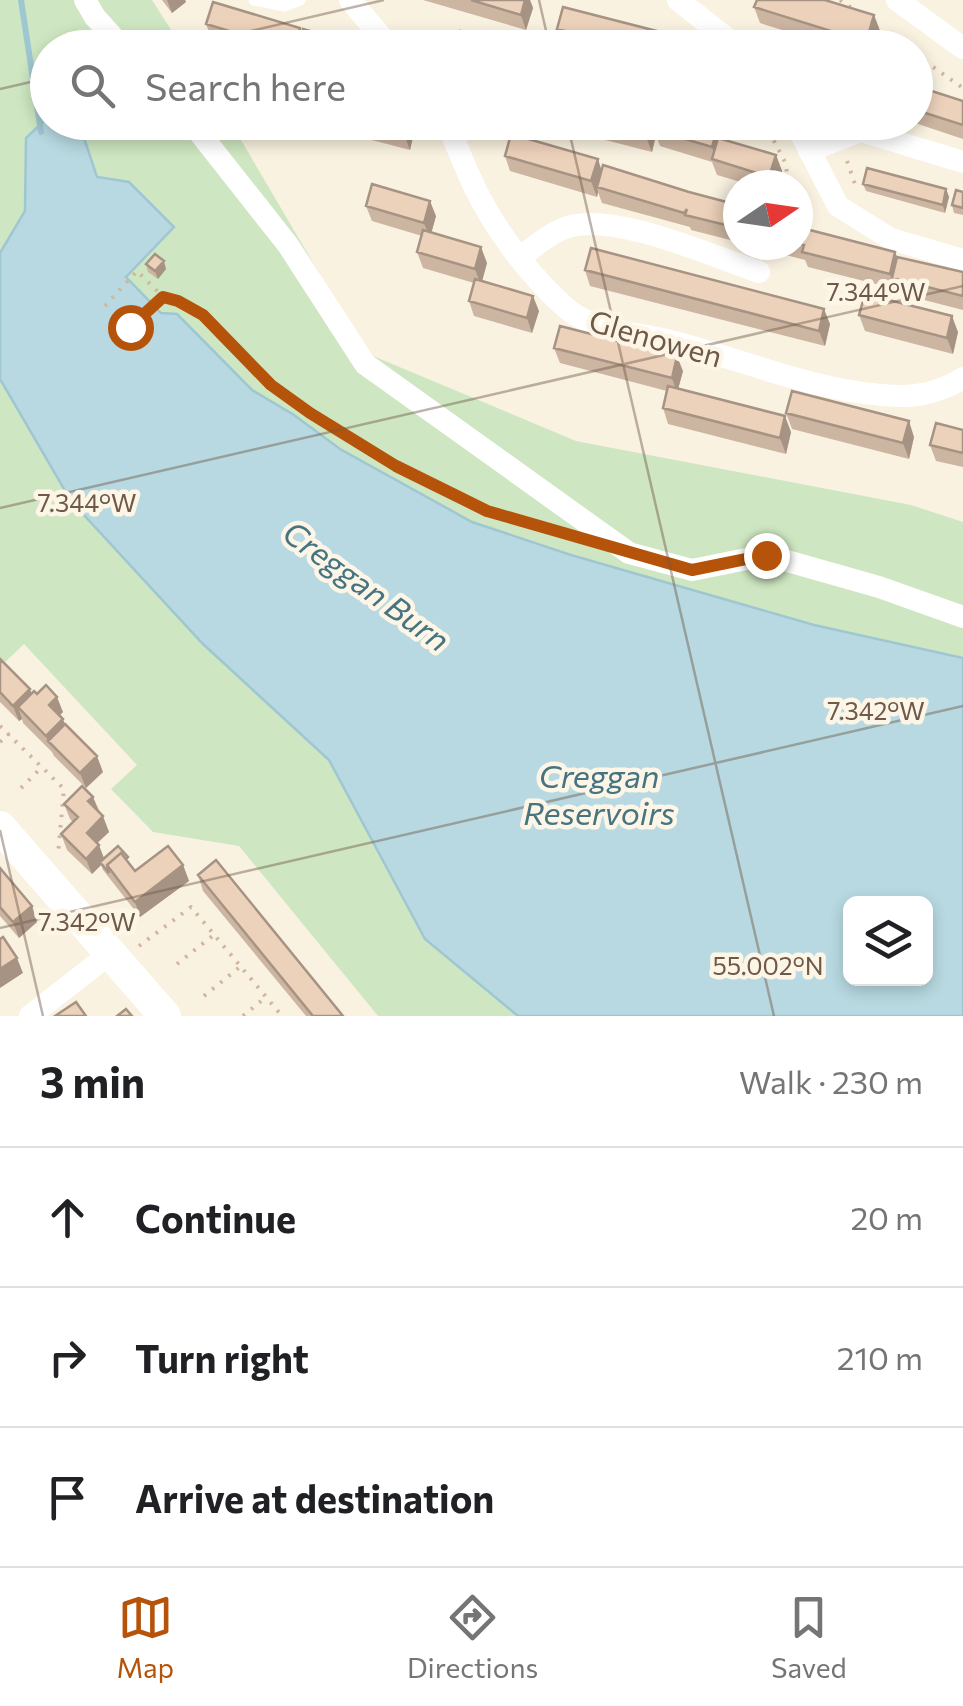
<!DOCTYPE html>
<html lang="en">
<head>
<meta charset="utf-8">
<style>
	:root { --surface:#fff; --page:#f2f2f2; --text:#202124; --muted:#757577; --line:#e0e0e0; --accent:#b45309 }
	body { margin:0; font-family:Commissioner,sans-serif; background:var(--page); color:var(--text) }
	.controls { position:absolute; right:30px; bottom:30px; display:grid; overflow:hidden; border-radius:15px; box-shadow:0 5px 15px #0003 }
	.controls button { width:90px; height:90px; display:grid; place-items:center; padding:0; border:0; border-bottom:2px solid var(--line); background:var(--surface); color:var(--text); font:50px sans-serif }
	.compass { position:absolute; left:723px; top:170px; width:90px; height:90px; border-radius:50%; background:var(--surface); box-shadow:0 5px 15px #0003; rotate:77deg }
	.stop { position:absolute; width:30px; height:30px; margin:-22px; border:8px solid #b45309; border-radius:50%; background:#fff }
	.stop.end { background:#b45309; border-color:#fff; box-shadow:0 2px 10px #0008 }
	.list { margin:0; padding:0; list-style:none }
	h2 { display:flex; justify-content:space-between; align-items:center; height:130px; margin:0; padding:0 40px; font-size:42px }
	h2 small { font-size:32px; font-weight:400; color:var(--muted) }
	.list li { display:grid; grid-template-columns:65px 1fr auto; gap:30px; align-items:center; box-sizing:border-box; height:140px; padding:0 40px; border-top:2px solid var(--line) }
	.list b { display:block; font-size:38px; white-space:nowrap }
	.list em { font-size:32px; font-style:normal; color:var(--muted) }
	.icon { flex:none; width:55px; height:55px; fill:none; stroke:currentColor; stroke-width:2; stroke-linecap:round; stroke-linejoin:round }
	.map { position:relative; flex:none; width:963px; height:1016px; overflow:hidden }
	.search { position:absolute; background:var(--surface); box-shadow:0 5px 15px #0003; left:30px; right:30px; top:30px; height:110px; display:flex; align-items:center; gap:25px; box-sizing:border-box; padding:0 35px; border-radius:55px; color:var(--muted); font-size:38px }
	.sheet { height:550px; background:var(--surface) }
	nav { display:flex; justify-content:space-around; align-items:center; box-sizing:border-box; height:140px; border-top:2px solid var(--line); background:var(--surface); font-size:28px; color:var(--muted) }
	nav a { display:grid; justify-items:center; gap:5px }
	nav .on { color:var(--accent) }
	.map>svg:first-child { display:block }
	.green { fill:#cee6c1; fill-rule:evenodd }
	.water { fill:#b8d9e1; stroke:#9fc7d2; stroke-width:2.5; fill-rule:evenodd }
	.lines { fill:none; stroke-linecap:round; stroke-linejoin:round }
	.stream { stroke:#9fc7d2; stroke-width:6 }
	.path { stroke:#d1b59f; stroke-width:4; stroke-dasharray:2.5 8; stroke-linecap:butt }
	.lane { stroke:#fff; stroke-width:11 }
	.street { stroke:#fff; stroke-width:22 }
	.secondary { stroke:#fff; stroke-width:32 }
	.wall { fill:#ccb5a1 }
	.shaded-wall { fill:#a69383 }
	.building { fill:#edd2bb; stroke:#a69383; stroke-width:2.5 }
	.route { stroke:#b45309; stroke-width:12 }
	.ticks { fill:none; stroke:#6f594a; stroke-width:2.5; stroke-opacity:0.45 }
	.labels { text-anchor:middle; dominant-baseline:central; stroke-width:9; stroke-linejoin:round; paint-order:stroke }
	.street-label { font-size:30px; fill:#6f594a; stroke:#fdf6e7 }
	.water-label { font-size:32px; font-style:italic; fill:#467481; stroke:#fdf6e7 }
	.ticks-label { font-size:25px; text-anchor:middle; fill:#6f594a; stroke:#fdf6e7; stroke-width:9; stroke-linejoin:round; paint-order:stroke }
</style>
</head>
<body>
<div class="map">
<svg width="963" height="1016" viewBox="0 0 963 1016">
	<rect width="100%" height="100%" fill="#faf2e1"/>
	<path class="green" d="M0,0h152l30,47 -134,1v74l183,1 135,230 210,88 335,64 52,17v494h-585l-139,-170 -86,-14 -42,-43 26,-24 -113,-121 -24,23zM850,904h76v74h-76z"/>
	<path class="water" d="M47,118l1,4 31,1 18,54 32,5 45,45 -48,50 35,36 16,1 75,76 42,25 46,34 132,73 99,33 243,70 149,33v358h-445l-93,-77 -96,-179 -126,-116 -132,-143 -71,-122v-126l25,-42 1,-73zM850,904h76v74h-76z"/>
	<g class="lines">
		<path class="stream" d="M21,0l20,132"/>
		<path class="path" d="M840,0l13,9
			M876,27l29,21
			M916,55l47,33
			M764,122l22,42 2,21
			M847,161l10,29
			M798,213l16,-3
			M105,306l32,-35 26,26 15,4 25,14 68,70 80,55 136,71 76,23
			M130,327l33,-30
			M0,726l64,63 -6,65
			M0,742l9,-8
			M21,788l21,-21
			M139,946l52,-39 91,109
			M177,964l38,-30
			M204,996l37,-30
			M243,1016l23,-19"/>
		<path class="lane" d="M254,0l30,6 16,-6"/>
		<path class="street" d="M85,0l10,17 28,31
			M350,0l41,48
			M678,0l61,48
			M897,0l66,48
			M191,122l97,123 77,119 264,189 63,17 74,-15 113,32 84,30
			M446,122c10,21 18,43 28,64 21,44 55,89 92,122 29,25 73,24 108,34 73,19 148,52 224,54 22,1 46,-6 65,-18
			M795,122l43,84 53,33 72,21
			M809,151l52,-20 102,31
			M521,257c14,-11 29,-24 47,-30 46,-15 144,29 191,45
			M30,1016l82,-64"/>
		<path class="secondary" d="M0,827l165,189"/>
	</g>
	<path class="wall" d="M162,0h23l1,2 -14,11z
		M423,0h107l3,8 -7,22z
		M754,7l120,8 6,16 -5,17h-36l-79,-25z
		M206,24l96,10 60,12v2h-124l-26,-8z
		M557,29l123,8 4,11h-108l-13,-4z
		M916,86l47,15v38l-51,-17h4z
		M303,122h110l2,6 -5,22z
		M535,122h119l1,3 68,14 53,16 6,16 -5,14h-26l-34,-10 -5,-13 -52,-16 -4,-11 -4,17z
		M505,156l97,14 136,35v37l-47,-12 -1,-3 -88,-24 -4,-11 -1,5 -87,-26z
		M863,184l83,5 3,8 -4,16 -79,-22z
		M963,192v23l-9,-2 -2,-8z
		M366,206l70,10 -5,17 56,30 -5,18 57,30 -7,22 -58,-17 -5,-15 5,-18 -51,-15 -6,-16 5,-16 -50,-15z
		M798,220l12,10 85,22 2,5 66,15v38l-66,-17 -1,-4 -88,-22 -3,-7 -57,-15h50z
		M146,264l20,5 -8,10 -10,-7z
		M585,270l245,54 -5,22 -235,-60z
		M859,315l99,17 -5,22 -88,-23z
		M554,348l129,23 -5,18 113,43 -5,22 -118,-30 -5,-16 4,-17 -107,-28z
		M786,413l128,24 -5,22 -117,-30z
		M963,430v37l-27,-6 -6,-16z
		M0,659l30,30 1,5 32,18 -4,4 6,8 38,48 -17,16 -32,-32 -2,-4 -29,-29 -1,-4 -3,2 -19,-19z
		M93,797l16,35 -12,11 7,15 27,7 4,6 48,-6 6,16 -49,36 -37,-47 -2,-5 -9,9 -25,-24 -6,-16 12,-12 -3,-3 -6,-15z
		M0,868l32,38 5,16 -18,16 -19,-22z
		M198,875l145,141h-37l-103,-125z"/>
	<path class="shaded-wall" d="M167,0h18l1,2 -14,11z
		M525,0h5l3,8 -7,22 -5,-15z
		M874,15l6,16 -5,17h-7l-2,-6z
		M300,28l5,16 -1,4h-10z
		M407,122h6l2,6 -5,22 -6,-16z
		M649,122h5l3,9 -3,-1 2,5 -4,17 -6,-15z
		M718,126l6,15 -7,22 -5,-16z
		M776,155l6,16 -5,14h-5l-3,-8z
		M598,159l5,16 -6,12 1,5 -1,5 -6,-16z
		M946,189l3,8 -4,16 -2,-8z
		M430,201l6,15 -6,22 -6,-15z
		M481,247l6,16 -6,22 -6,-16z
		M895,252l6,16 -9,10 4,12 -6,-16z
		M164,261l2,8 -8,10 -3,-8z
		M533,296l6,15 -7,22 -5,-15z
		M824,309l6,15 -5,22 -6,-15z
		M952,316l6,16 -5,22 -6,-16z
		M677,356l6,15 -6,22 -5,-15z
		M785,416l6,16 -5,22 -6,-16z
		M909,421l5,16 -5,22 -6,-16z
		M30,689l5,15 -17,3 4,12 -3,2 -6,-15z
		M57,697l6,15 -9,9 -5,-16z
		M63,719l6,16 -21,6 4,11 -6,-16z
		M97,756l6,16 -17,16 -6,-15z
		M93,797l6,15 -11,-11z
		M103,816l6,16 -17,16 -5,-15z
		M99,845l6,16 -13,13 -6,-15z
		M183,865l6,16 -49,36 -5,-15z
		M32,906l5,16 -18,16 -6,-16z
		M17,958l6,15 -23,15v-19z"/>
	<path class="building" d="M471,0h54l-4,15z
		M757,0h68l49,15 -8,27 -112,-35z
		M213,2l87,26 -6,20h-8l-80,-24z
		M563,7l117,30 -3,11h-46l-74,-19z
		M303,29l59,17 -1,2h-63z
		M460,31l57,17h-62z
		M916,86l47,15v24l-47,-15z
		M359,122h48l-3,12z
		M591,122h58l-3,15z
		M656,122h52l10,4 -6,21 -58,-17z
		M511,134l87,25 -7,22 -86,-25z
		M718,138l58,17 -7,22 -57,-18z
		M603,165l86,27 49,13v23l-53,-13 2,-6 -3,4 -87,-26z
		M867,168l79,21 -3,16 -80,-21z
		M372,184l58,17 -6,22 -58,-17z
		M956,190l7,2v16l-11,-3z
		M798,220l9,3 -1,6 89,23 -5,22 -88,-22 2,-7 -6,-1z
		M423,230l58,17 -6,22 -58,-17z
		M591,248l233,61 -5,22 -234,-61z
		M155,254l9,7 -9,10 -9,-7z
		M897,257l66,15v24l-71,-18z
		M475,279l58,17 -6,22 -58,-17z
		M865,294l87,22 -5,22 -88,-23z
		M560,326l117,30 -5,22 -118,-30z
		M668,386l117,30 -5,22 -117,-30z
		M792,391l117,30 -6,22 -117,-30z
		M936,423l27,7v23l-33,-8z
		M0,659l30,30 -17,17 -13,-14z
		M46,685l11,12 -8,8 14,14 -17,17 -28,-29 16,-16 3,3z
		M65,724l32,32 -17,17 -32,-32z
		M82,786l11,11 -5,4 15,15 -16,17 12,12 -13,14 -25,-25 17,-17 -14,-13z
		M118,846l10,11 -2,2 -5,-6 -14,12 2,8 -9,-11z
		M168,846l15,19 -48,37 -28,-37 14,-12 14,18z
		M216,860l127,156h-30l-115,-141z
		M0,868l32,38 -19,16 -13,-15z
		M3,937l14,21 -17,11v-30z
		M76,1002l10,14h-31z
		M126,1009l6,7h-15z"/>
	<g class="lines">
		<path class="route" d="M130,327l33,-30 15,4 25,14 68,70 39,28 86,53 91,45 205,59 74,-15"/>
	</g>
	<path class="ticks" d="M539,0l11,48M178,48l206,-48M0,89l48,-11M567,122l207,894M0,508l963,-222M0,830l43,186M0,928l963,-222"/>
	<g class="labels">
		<g class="street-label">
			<text transform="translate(656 337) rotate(16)">Glenowen</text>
		</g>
		<g class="water-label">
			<text transform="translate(367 585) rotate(36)">Creggan Burn</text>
			<text x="599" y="775">Creggan<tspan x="599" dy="37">Reservoirs</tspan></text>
		</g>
	</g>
	<g class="ticks-label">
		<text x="876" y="301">7.344°W</text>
		<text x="87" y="512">7.344°W</text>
		<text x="876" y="720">7.342°W</text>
		<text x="87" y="931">7.342°W</text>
		<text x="768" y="975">55.002°N</text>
	</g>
</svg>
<div class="controls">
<button><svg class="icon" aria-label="layers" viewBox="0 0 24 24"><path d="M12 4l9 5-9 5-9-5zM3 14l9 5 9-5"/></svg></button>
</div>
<svg class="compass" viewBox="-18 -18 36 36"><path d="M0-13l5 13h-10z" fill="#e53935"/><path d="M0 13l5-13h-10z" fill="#757577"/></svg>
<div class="stop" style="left:130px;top:327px"></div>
<div class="stop end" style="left:766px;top:555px"></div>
<div class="search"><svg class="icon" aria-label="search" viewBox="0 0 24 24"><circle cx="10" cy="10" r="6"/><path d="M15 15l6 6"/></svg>Search here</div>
</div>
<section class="sheet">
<h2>3 min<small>Walk · 230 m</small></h2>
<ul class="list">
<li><svg class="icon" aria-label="ahead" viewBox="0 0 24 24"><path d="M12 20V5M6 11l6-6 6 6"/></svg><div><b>Continue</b></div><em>20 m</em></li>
<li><svg class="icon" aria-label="right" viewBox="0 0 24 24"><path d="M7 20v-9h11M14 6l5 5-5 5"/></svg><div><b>Turn right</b></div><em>210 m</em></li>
<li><svg class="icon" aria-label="arrive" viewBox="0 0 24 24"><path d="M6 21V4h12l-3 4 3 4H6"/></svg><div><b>Arrive at destination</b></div></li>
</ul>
</section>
<nav>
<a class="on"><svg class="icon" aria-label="map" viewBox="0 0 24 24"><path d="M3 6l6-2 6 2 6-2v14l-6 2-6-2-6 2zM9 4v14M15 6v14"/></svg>Map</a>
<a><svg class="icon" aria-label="directions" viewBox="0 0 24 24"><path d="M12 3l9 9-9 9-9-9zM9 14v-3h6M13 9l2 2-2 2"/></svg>Directions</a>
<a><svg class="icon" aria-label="saved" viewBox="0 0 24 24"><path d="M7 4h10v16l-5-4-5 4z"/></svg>Saved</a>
</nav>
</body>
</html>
